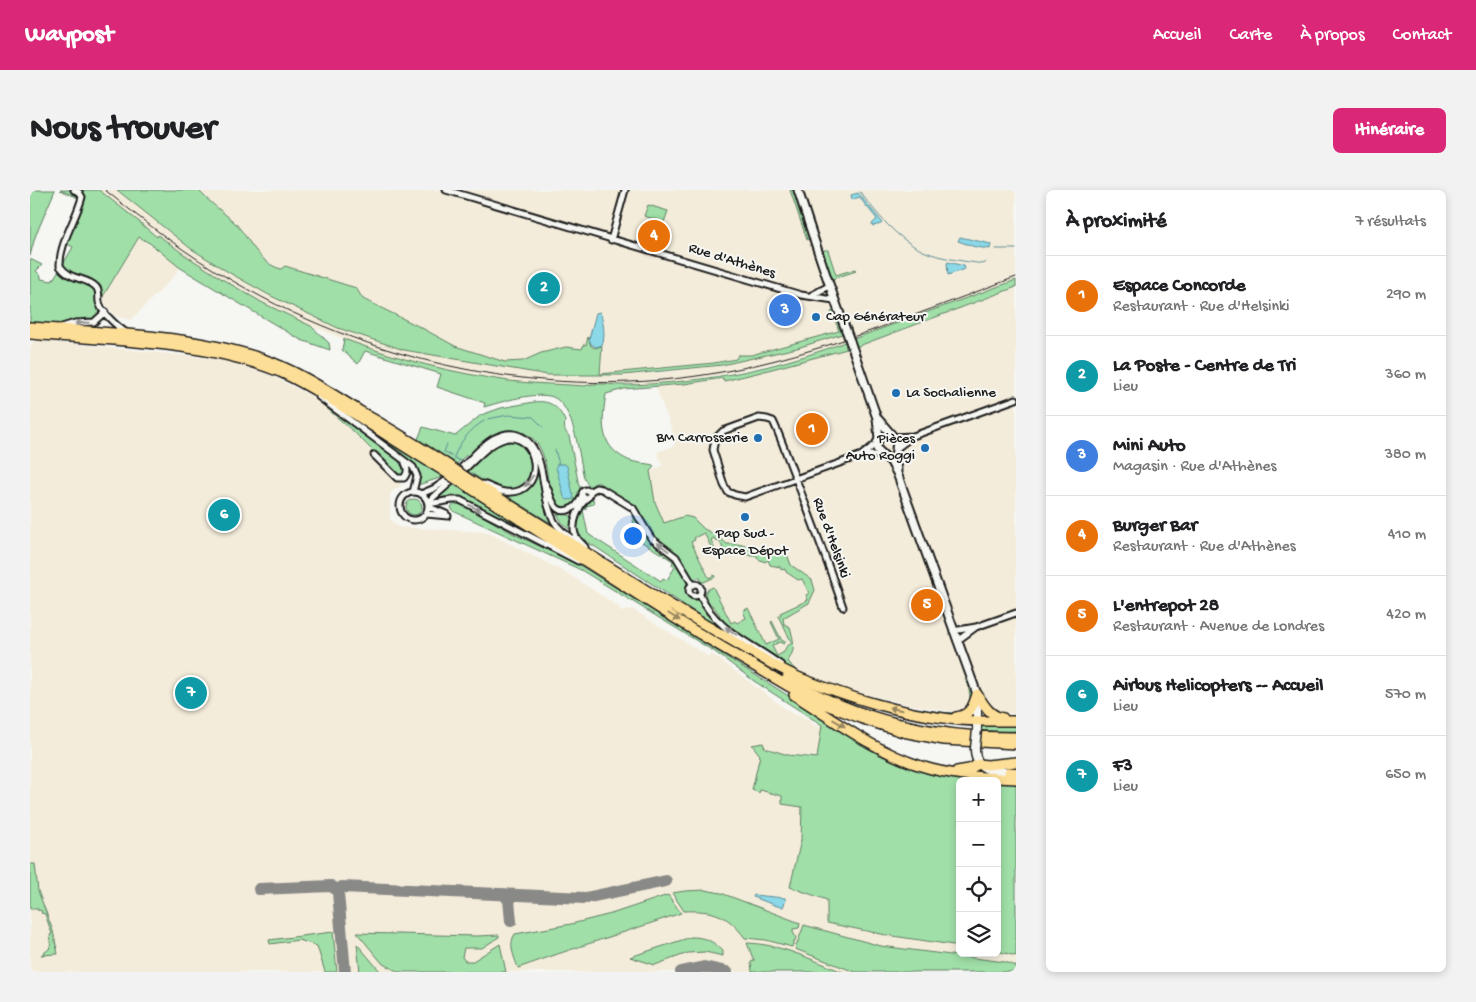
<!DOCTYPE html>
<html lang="fr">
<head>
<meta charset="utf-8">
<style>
	:root { --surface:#fff; --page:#f2f2f2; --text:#202124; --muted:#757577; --line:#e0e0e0; --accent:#db2777 }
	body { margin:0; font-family:"Gochi Hand",sans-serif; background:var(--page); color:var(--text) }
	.controls { position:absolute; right:15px; bottom:15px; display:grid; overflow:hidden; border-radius:8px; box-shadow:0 2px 8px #0003 }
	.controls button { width:45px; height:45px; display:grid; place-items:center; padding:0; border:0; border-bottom:1px solid var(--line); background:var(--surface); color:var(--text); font:25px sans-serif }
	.you { position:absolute; left:602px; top:345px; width:18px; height:18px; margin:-12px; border:4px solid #fff; border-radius:50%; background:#1a73e8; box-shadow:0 0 0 8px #1a73e833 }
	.badge { display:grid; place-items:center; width:32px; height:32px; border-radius:50%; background:var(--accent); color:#fff; font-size:16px; font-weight:700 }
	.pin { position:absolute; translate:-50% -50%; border:2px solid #fff; box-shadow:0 1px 5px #0006 }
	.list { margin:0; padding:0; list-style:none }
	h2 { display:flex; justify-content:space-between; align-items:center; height:65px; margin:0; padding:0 20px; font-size:21px }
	h2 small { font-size:16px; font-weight:400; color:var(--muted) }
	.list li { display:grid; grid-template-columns:32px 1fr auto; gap:15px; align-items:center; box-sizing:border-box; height:80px; padding:0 20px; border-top:1px solid var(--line) }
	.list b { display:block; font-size:19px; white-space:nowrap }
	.list p { margin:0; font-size:16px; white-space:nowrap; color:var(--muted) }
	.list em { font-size:16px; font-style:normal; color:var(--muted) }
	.icon { flex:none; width:28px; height:28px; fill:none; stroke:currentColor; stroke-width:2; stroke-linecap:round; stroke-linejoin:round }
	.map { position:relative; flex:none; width:986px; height:782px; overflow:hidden; border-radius:8px }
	header { display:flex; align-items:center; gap:30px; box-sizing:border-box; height:70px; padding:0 25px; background:var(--accent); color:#fff }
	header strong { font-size:24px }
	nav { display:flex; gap:28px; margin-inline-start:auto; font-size:18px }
	.intro { display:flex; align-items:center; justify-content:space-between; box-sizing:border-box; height:120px; padding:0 30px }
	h1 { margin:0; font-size:35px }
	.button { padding:12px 22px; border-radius:8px; background:var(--accent); color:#fff; font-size:18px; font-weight:700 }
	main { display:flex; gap:30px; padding:0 30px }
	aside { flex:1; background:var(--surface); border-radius:8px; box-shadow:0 2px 8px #0003 }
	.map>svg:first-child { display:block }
	.built { fill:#f4ecda }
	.green { fill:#a0dfa8; stroke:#5e7e62 }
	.water { fill:#8ad8e8; stroke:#5e8d96 }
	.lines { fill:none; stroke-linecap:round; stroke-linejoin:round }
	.stream { stroke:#5e8d96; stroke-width:1 }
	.taxiway { stroke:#898987; stroke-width:12 }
	.minor-casing { stroke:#1c1c1c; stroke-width:9 }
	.tertiary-casing { stroke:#1c1c1c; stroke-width:11 }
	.secondary-casing { stroke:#1c1c1c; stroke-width:11 }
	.primary-casing { stroke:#1c1c1c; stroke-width:12 }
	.trunk-casing { stroke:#1c1c1c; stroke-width:12 }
	.minor { stroke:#f6f6f2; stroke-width:5 }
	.tertiary { stroke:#f6f6f2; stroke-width:7 }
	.secondary { stroke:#f6f6f2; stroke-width:8 }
	.primary { stroke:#fdde96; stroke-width:9 }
	.trunk { stroke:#fdde96; stroke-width:9 }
	.rail { stroke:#1c1c1c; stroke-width:1 }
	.tertiary-bridge-casing { stroke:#1c1c1c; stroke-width:11; stroke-linecap:butt }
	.secondary-bridge-casing { stroke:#1c1c1c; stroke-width:11; stroke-linecap:butt }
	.trunk-bridge-casing { stroke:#1c1c1c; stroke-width:12; stroke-linecap:butt }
	.tertiary-bridge { stroke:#f6f6f2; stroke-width:7 }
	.secondary-bridge { stroke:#f6f6f2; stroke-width:8 }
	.trunk-bridge { stroke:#fdde96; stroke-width:9 }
	.oneway { fill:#949492 }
	.oneway2 { fill:#98875f }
	.poi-dot { fill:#1f6fb2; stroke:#f6f6f2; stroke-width:2 }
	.labels { text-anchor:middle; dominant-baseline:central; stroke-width:4; stroke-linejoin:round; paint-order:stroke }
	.street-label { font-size:15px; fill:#1c1c1c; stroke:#f6f6f2 }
	.poi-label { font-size:15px; fill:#1c1c1c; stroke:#f6f6f2; text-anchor:start }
</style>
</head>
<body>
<header>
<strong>Waypost</strong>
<nav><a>Accueil</a><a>Carte</a><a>À propos</a><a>Contact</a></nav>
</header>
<div class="intro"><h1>Nous trouver</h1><a class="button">Itinéraire</a></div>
<main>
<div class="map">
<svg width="986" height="782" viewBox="0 0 986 782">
	<rect width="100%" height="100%" fill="#f6f6f2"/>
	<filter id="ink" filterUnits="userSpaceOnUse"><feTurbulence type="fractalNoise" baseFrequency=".02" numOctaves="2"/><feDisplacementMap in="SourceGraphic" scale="10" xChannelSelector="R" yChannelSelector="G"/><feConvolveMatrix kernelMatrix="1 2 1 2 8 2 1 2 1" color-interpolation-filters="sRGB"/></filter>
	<g filter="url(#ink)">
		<path class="built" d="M69,0h18l73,58 38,24 41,23 69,33 66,22 144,25 46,1 64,-3 64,-8 75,-17 45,-14 3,8 -52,17 -67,15 -41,7 -39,3 -42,1 -14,-1 -5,2 -74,-5 -69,-11 -71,-20 -74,-30 -34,-17 -57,-33 -61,-43h-2l-1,-3z
			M168,0h818v90l-163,59 -4,-10 -98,26h-13l-2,4 -22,4 -114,11 2,-27h-9l-3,-3 -2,-6 -2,7 -4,4 -8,-2 -17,3 -16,3 -18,8 -18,1 -50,-16 -35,-19 -57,-29 -7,-10 -73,-20 -5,1 -21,-16 -22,-30z
			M109,47l35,25 5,5 -1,3 -3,5 -44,45 -16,-4 -9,-11 -4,-7z
			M986,97v427l-16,-1 -15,-11 -9,-26 -10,31 -4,4 -6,1 -45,-7 -65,-15 -48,-18 -79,-53 -10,-12 -4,-9 2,-10 -5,-8 -8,-4 -43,-72 -1,-33 13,-5 -6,-14 17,-6 2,-5 -20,-54 67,-9 1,3 132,-34z
			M4,150l193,20 47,17 37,19 24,19 41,39 26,31 -12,8v26l8,8 89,5 81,42 51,33 2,5 11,-3 77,48 3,-3 79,59 19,7 2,4 10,4 -5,30 -29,-3 -35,-10 7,10 -8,35 8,-1 22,8v7l20,2 -1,34 -11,47 38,13 -1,23 59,12 74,11v7h37v-2l11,2 8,3v16h-986v-624z"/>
		<path class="green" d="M0,0h25l-20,47 -5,19z
			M30,0h39l43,34 1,3h2l12,10 1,-2 27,20 42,27 36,21 48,23 18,17 1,7 -29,-10 -59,-35 -63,-38 -28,-23 -12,-7 -37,61v-10l-3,-4 -16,-5 -14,-7 -7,-6 11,-19 -6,-3 16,-44z
			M87,0h81c11,12 24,21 36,32 15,15 24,41 47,47l4,-3 71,22 7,11 57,28 35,19 50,16 18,-1 18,-8 25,-6 16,2 2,-5 2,1 2,-8 3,9 4,2 7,-2 -2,28 114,-11 22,-4 2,-4h13l88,-24 -5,-14 -3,-5 1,-1 4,1 6,22 -45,14 -75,17 -99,10h-75l-144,-25 -66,-22 -69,-33 -41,-23 -38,-24z
			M760,0h3l17,46 -1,3 -2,1z
			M618,15l20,6 -4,11 -20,-6z
			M794,60h4l8,25 19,-6 1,2 -24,8 -9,-27z
			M0,69l12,6 -6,6 5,5v3l11,2 7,-11c11,8 31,13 38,21l-1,9 4,10v5l-7,6 -35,4 -28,-2z
			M986,90v7l-160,60 -3,-8z
			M314,149c53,20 109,34 165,42 25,3 51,3 76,5 9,-4 28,-1 38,-1 21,0 41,-2 62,-4 54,-6 109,-19 160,-39l1,6 1,1 -90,24 -33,8 -1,-3 -39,6 -60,5 -18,5c-4,26 -8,51 20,65 7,4 19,4 27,6l1,2 -4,4 5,31 9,21 21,-7 8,2 11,11 12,6 11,9h10l50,10 4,11 21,15 3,10 -6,13 -26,15 1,6 6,3c4,14 6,22 -2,34 3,4 6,8 10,11 22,13 147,51 166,38 10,-7 5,-22 1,-31h4c4,11 10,26 -4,34 -22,12 -134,-23 -158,-35 -17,-8 -32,-20 -48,-31 -14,-9 -28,-17 -40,-29l1,-3 -8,-10 -4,-1 -3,-10 2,-4 6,-3 18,36 4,-2 2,2 9,-5 -3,-7 5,-3 18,37 13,-6 -8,-17 1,-1 10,20h4l-2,3 -5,-2 -7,4 5,10 7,-4 2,-5 6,-4 -14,-27 3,-1 -1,-2 28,-13 -2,-5 3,-2 -7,-14 -4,1 -12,-8 -1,-3 -3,1 -2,-3 -10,-2 -2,-5 -3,2 -7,-3 -1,-3h-6l-7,-3 -5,2 -2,-4 -3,1 -3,-2 -6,3 -6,-13 -3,1 -2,-3 -3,2 4,10 -2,1 -9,-18 -10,5 1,2 -4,2 18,36 5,-3 1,2 -11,5h-3l-1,-4h-4l-2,2 -16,-25 -25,-20 -18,-29 -34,-21 -1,-2h-5l-6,4 -5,-9c-5,-21 -9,-71 -31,-81 -17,-6 -52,5 -69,10l1,-4 -48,-16 4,-13 -76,-23 -7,13 -16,-14z
			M285,208l81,59 8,13 -1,4 -5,1 -4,-3 -39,-39z
			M504,212c16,-2 24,4 31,19 -1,6 -1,10 4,15l10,50h1c0,13 -4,18 -15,23 -2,0 -5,-1 -7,-2 -17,-12 -2,-60 -34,-74 -23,-11 -40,9 -57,23l-1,-1 -9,9 -39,-25 5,-12 32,9 26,-21 20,-7z
			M319,227l89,56 5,4 -25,8 2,-12 -5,-8z
			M475,251c40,0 32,55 0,48 -14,-2 -27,-12 -39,-19l20,-19z
			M508,278l13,55 -46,-28c21,0 27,-10 33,-27z
			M422,293l80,49 11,7 -1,1 -80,-43 -13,-1 -10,2 -1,-2z
			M569,300l33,20 13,22 29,26 13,23 -1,8 2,6 4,3h6l14,21 12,12 -147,-96c-1,-13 1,-33 16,-36l1,5 -8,2v3l-3,1 5,24 73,47 2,-3 4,2 8,-13 -3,-2 1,-4 -36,-22 -6,-28 -32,-20 -2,3 -1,-3z
			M376 317a8 8 0 1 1 16 0a8 8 0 1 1-16 0Z
			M425,313l10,3 49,28 67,32 211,132 106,64 29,11 18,3 71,6v174l-19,-5v-170h-37v165l-74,-11 -59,-12v-23l-37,-13 11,-47 1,-33 -20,-3v-8l-22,-6 -1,3 -7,-3 8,-35 -8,-10 11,-2 2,5 23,7 29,3 5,-33 -68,-44 -39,-29 -134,-82 -128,-59 -2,-4z
			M524,319l6,4 12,3 1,16 -10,-8z
			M951,534h35v7l-35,1z
			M0,674h5l3,27 15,40 5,23 -17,1 8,-6 2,-6 -1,-8 2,-1 -7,-20 -4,-1 1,-2 -3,-1 -1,1v-2h-8z
			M675,700l16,3 79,30 -1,5 -6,1v3l3,6 -4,9 -26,-7 -21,-2c-18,-24 -31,-28 -61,-27l-12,-18 13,-2z
			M638,705l13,18c-54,19 -109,35 -163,55 -4,-12 -10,-23 -3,-34l56,-10 40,-10z
			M774,735l77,21 124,16 11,4v6h-161l-60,-23z
			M303,742l4,40h-12l-8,-26 -18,-6 -29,4 -1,-4z
			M327,743l120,3 22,-1v2l-17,11h-18l-2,9 3,4h8l27,-17 6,28h-107l-16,-8z
			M661,747c14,0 22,4 32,14v5l-18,-4 -17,1 -33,12 -25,-8z
			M717,753c34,1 65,17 96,29h-91l-1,-10 3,-1z
			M327,754l23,27 1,1h-21z"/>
		<path class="water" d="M828,3l24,29 -1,2 -8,2 -1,-2 5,-5 -18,-22 -7,3 -1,-5z
			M930,47l31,7 -1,5 -15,-2 -17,-6z
			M918,72l16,4 1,3 -17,6 -1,-12z
			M570,122c3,8 6,24 2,33l-6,2 -5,-3 -2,-5 7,-26z
			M527,274h7l3,2 7,33 -7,1 -3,-3 -8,-30z
			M724,705l31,3 1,2 -3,7 -6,-1 -24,-9z"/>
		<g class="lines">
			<path class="stream" d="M830,2c18,23 36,46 63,59 19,8 41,10 61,13l2,-2
				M966,59h20
				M458,229l20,-4 25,2 10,10
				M417,254l-3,8 16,9 -3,3
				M525,260l4,14
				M424,267c5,-14 16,-28 30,-36
				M403,294l4,-2"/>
			<path class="taxiway" d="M229,699l72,-3 6,4 1,3 1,-4 3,-2 243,11 81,-17
				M308,703l7,79
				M473,704l6,6 2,21
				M651,782l23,-5 23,5"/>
			<g class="minor-casing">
				<path id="minor" d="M44,0l5,2 3,5c-5,21 -23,46 -22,69 10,15 27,11 36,21 5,5 1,13 4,18 3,9 19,23 27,28
					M416,0l355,105 33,5
					M581,50l14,-50
					M782,105l17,-9
					M32,137l13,-4 19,-1 11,-10
					M289,207l94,70 4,9 -4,16
					M883,246l103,-37
					M863,247l20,-1 -16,12
					M847,253l-15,12h19
					M344,265l23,23h7c4,-5 4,-9 1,-15
					M432,277c10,-9 19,-21 31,-28 27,-15 43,5 48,30 4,17 4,35 13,52 4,8 14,15 22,20
					M435,279c12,-11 23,-25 39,-30 35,-10 45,58 1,53 -8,-1 -14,-5 -22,-8
					M515,293c7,11 7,36 28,25 5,-3 7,-7 9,-13
					M552 304a4 4 0 1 1 8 0a4 4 0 1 1-8 0Z
					M370 316a14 14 0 1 1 28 0a14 14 0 1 1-28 0Z
					M559,302l7,-4 6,1 31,19 18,30 25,19 17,28
					M391,304l14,-6 13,-9
					M398,312l24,-21
					M398,314l24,-4h8l118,61
					M399,317l17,7
					M396,324l22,2
					M555,357c-3,-4 -9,-8 -10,-13 -4,-11 4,-28 12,-36
					M659 400a6 6 0 1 1 12 0a6 6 0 1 1-12 0Z
					M670,405c14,34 53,49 81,70
					M813,417c-15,-43 -31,-86 -47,-128 -8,-19 -14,-39 -23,-58l-6,-2 -8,-1 -36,13 -8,8 -2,11 11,35 4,7 7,3 10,2 117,-42
					M946,437l40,-14
					M923,441l23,-4 -19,14"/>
			</g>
			<g class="tertiary-casing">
				<path id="tertiary" d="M768,0c15,47 30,94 48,140
					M820,151l27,77 2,21 -2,4v6l14,13 6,11 80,221
					M848,229l19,22 -2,17 2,12"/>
			</g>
			<g class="secondary-casing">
				<path id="secondary" d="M947,537v-31
					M945,558c-1,24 21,24 39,24"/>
			</g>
			<g class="primary-casing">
				<path id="primary" d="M770,488c49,19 98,35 151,41 22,3 43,2 65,2
					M947,504c7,11 13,22 26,24
					M926,527c14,-2 17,-10 21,-23
					M979,582l7,1"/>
			</g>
			<g class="trunk-casing">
				<path id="trunk" d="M0,137c76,6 161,7 233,32 35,12 66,33 97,52 30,18 59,35 88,54
					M0,144c81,7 174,7 250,38 27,12 51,28 76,43 28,19 57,37 86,55
					M437,288l192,120 115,67 26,13
					M432,293l233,148 95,56 31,16 42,16 40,13 41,8 72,4
					M757,488c67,41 151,60 229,59
					M764,505c40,25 82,57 127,71 31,10 63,11 95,13
					M927,581l12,-2 10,-5 8,1 29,-3"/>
			</g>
			<use href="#minor" class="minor"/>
			<use href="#tertiary" class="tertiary"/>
			<use href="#secondary" class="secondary"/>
			<use href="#primary" class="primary"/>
			<use href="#trunk" class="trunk"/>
			<path class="rail" d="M75,0c41,33 82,65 128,91 151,89 336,124 509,87 94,-20 184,-58 274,-91"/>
			<g class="tertiary-bridge-casing">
				<path id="tertiary-bridge" d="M816,140l4,11"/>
			</g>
			<g class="secondary-bridge-casing">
				<path id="secondary-bridge" d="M945,558l2,-18"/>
			</g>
			<g class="trunk-bridge-casing">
				<path id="trunk-bridge" d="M418,275l19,13
					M412,280l20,13"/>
			</g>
			<use href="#tertiary-bridge" class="tertiary-bridge"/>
			<use href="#secondary-bridge" class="secondary-bridge"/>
			<use href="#trunk-bridge" class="trunk-bridge"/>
		</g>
		<defs><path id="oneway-solid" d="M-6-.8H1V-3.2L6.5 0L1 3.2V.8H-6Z" transform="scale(1.25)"/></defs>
		<g class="oneway">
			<use href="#oneway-solid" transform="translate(52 133) rotate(177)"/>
			<use href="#oneway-solid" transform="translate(499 291) rotate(127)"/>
			<use href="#oneway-solid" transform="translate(445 318) rotate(28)"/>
			<use href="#oneway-solid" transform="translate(633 357) rotate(-143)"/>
			<use href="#oneway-solid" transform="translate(701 441) rotate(-145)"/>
		</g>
		<g class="oneway2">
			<use href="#oneway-solid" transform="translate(644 427) rotate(32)"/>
			<use href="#oneway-solid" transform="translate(866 519) rotate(-168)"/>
			<use href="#oneway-solid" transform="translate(809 533) rotate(31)"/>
		</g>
	</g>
	<g class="poi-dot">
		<circle cx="786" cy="127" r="5"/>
		<circle cx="866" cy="203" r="5"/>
		<circle cx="728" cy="248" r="5"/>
		<circle cx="895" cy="258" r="5"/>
		<circle cx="715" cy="327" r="5"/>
	</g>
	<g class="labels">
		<g class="street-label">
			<text transform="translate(702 71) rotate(17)">Rue d'Athènes</text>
			<text transform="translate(801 348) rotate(70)">Rue d'Helsinki</text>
		</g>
		<g class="poi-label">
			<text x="796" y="127">Cap Générateur</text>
			<text x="876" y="203">La Sochalienne</text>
			<text x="718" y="248" text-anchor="end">BM Carrosserie</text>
			<text x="885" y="249" text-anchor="end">Pièces<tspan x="885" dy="17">Auto Roggi</tspan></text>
			<text x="715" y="344" text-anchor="middle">Pap Sud -<tspan x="715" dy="17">Espace Dépot</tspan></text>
		</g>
	</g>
</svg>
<div class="controls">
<button>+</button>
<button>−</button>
<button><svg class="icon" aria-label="locate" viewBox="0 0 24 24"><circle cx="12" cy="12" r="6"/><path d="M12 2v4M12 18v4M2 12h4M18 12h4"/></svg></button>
<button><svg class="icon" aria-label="layers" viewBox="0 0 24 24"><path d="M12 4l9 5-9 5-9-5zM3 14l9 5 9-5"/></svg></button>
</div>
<div class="you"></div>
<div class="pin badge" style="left:782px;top:239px;background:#e8710a">1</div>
<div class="pin badge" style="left:514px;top:98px;background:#0f9aa8">2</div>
<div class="pin badge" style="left:755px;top:120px;background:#3f7fe0">3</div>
<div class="pin badge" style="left:624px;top:46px;background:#e8710a">4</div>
<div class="pin badge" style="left:897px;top:415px;background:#e8710a">5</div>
<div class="pin badge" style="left:194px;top:325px;background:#0f9aa8">6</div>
<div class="pin badge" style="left:161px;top:503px;background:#0f9aa8">7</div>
</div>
<aside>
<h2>À proximité<small>7 résultats</small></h2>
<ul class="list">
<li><span class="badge" style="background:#e8710a">1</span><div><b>Espace Concorde</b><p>Restaurant · Rue d'Helsinki</p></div><em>290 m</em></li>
<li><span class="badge" style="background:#0f9aa8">2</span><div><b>La Poste - Centre de Tri</b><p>Lieu</p></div><em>360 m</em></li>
<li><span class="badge" style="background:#3f7fe0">3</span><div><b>Mini Auto</b><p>Magasin · Rue d'Athènes</p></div><em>380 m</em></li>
<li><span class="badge" style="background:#e8710a">4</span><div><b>Burger Bar</b><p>Restaurant · Rue d'Athènes</p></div><em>410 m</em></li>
<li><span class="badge" style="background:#e8710a">5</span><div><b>L'entrepot 28</b><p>Restaurant · Avenue de Londres</p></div><em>420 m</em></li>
<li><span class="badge" style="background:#0f9aa8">6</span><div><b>Airbus Helicopters -- Accueil</b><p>Lieu</p></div><em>570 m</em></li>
<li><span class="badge" style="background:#0f9aa8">7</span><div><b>F3</b><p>Lieu</p></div><em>650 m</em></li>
</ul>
</aside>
</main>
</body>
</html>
